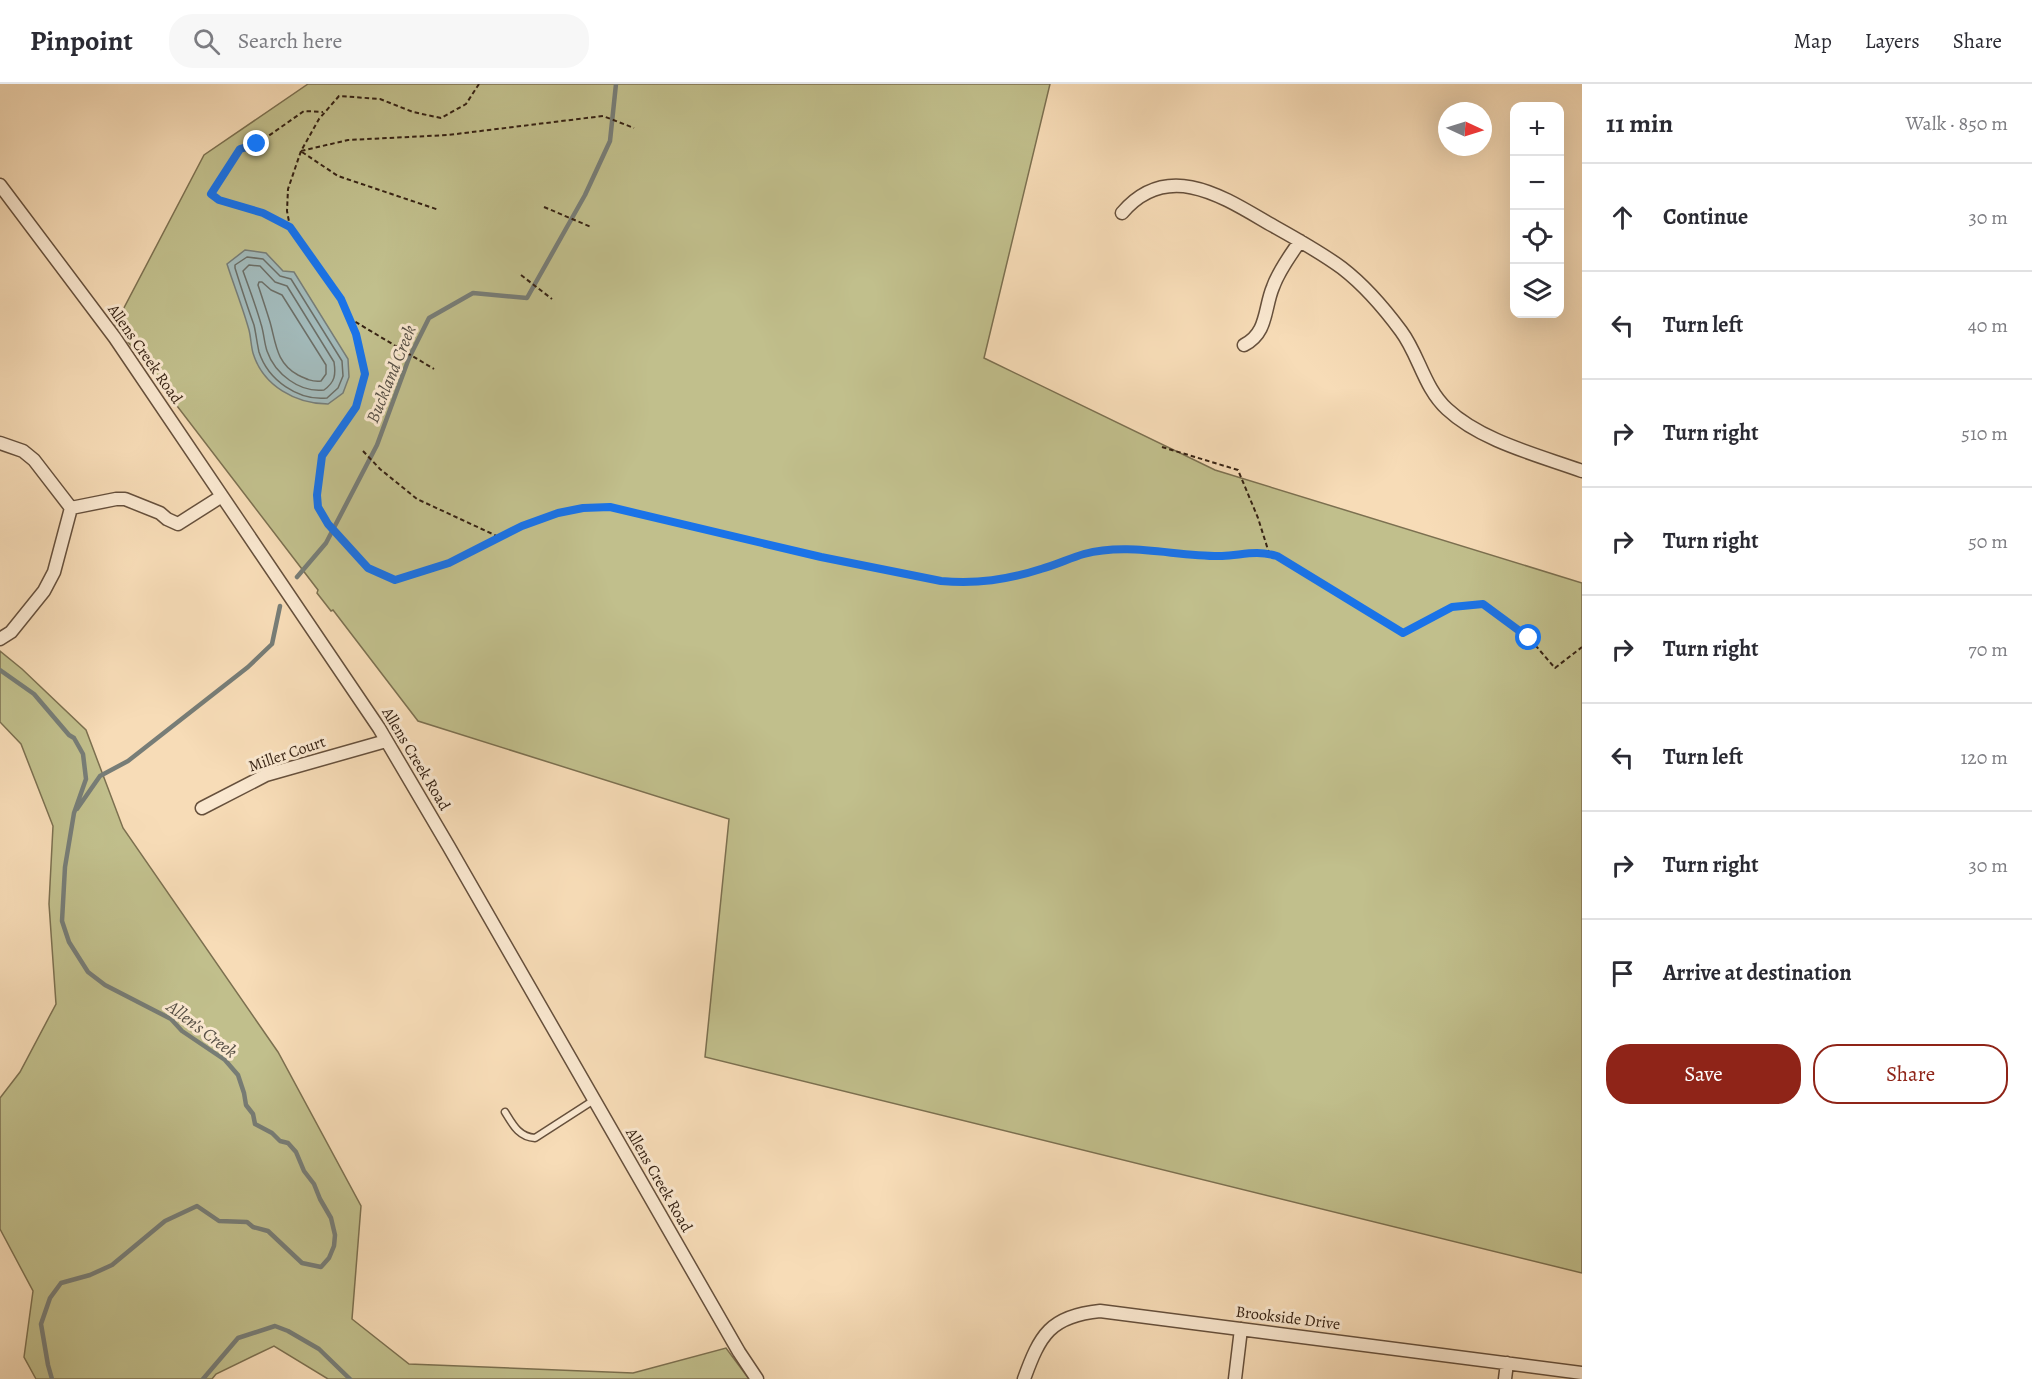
<!DOCTYPE html>
<html lang="en">
<head>
<meta charset="utf-8">
<style>
	:root { --surface:#fff; --page:#f7f7f7; --text:#2b2b33; --muted:#7c7c81; --line:#e1e1e2; --accent:#8f2418 }
	body { margin:0; font-family:Alegreya,serif; background:var(--page); color:var(--text) }
	.controls { position:absolute; right:18px; top:18px; display:grid; overflow:hidden; border-radius:12px; box-shadow:0 6px 24px #0002 }
	.controls button { width:54px; height:54px; display:grid; place-items:center; padding:0; border:0; border-bottom:2px solid var(--line); background:var(--surface); color:var(--text); font:30px sans-serif }
	.compass { position:absolute; left:1438px; top:18px; width:54px; height:54px; border-radius:50%; background:var(--surface); box-shadow:0 6px 24px #0002; rotate:94deg }
	.stop { position:absolute; width:18px; height:18px; margin:-14px; border:4px solid #1a73e8; border-radius:50%; background:#fff }
	.stop.end { background:#1a73e8; border-color:#fff; box-shadow:0 2px 6px #0008 }
	.list { margin:0; padding:0; list-style:none }
	h2 { display:flex; justify-content:space-between; align-items:center; height:78px; margin:0; padding:0 24px; font-size:26px }
	h2 small { font-size:20px; font-weight:400; color:var(--muted) }
	.list li { display:grid; grid-template-columns:39px 1fr auto; gap:18px; align-items:center; box-sizing:border-box; height:108px; padding:0 24px; border-top:2px solid var(--line) }
	.list b { display:block; font-size:22px; white-space:nowrap }
	.list em { font-size:20px; font-style:normal; color:var(--muted) }
	.actions { display:flex; gap:12px; padding:18px 24px }
	.actions a { flex:1; padding:14px 0; border:2px solid var(--accent); border-radius:24px; text-align:center; font-size:21px; color:var(--accent) }
	.actions .main { background:var(--accent); color:#fff }
	.icon { flex:none; width:33px; height:33px; fill:none; stroke:currentColor; stroke-width:2; stroke-linecap:round; stroke-linejoin:round }
	.map { position:relative; flex:none; width:1582px; height:1295px; overflow:hidden }
	header { display:flex; align-items:center; gap:36px; box-sizing:border-box; height:84px; padding:0 30px; background:var(--surface); border-bottom:2px solid var(--line) }
	header strong { font-size:28px }
	nav { display:flex; gap:33px; margin-inline-start:auto; font-size:21px }
	.search { width:420px; height:54px; background:var(--page); display:flex; align-items:center; gap:15px; box-sizing:border-box; padding:0 21px; border-radius:24px; color:var(--muted); font-size:22px }
	main { display:flex }
	aside { flex:1; background:var(--surface) }
	.map>svg:first-child { display:block }
	.green { fill:#c1bf8c; stroke:#7c7050; stroke-width:1.5 }
	.water { fill:#a2b9b9; stroke:#777d77; stroke-width:1.5 }
	.lines { fill:none; stroke-linecap:round; stroke-linejoin:round }
	.shore { stroke:#6c6e66; stroke-width:1.5 }
	.stream { stroke:#777d77; stroke-width:4.5 }
	.lane-casing { stroke:#66503c; stroke-width:9 }
	.street-casing { stroke:#66503c; stroke-width:15 }
	.path { stroke:#362213; stroke-width:2; stroke-dasharray:4.5 3; stroke-linecap:butt }
	.lane { stroke:#fae8d0; stroke-width:6 }
	.street { stroke:#fae8d0; stroke-width:12 }
	.route { stroke:#1a73e8; stroke-width:8 }
	.labels { text-anchor:middle; dominant-baseline:central; stroke-width:6; stroke-linejoin:round; paint-order:stroke }
	.street-label { font-size:16px; fill:#362213; stroke:#fae8d0 }
	.water-label { font-size:18px; font-style:italic; fill:#564f45; stroke:#fae8d0 }
</style>
</head>
<body>
<header>
<strong>Pinpoint</strong>
<div class="search"><svg class="icon" aria-label="search" viewBox="0 0 24 24"><circle cx="10" cy="10" r="6"/><path d="M15 15l6 6"/></svg>Search here</div>
<nav><a>Map</a><a>Layers</a><a>Share</a></nav>
</header>
<main>
<div class="map">
<svg width="1582" height="1295" viewBox="0 0 1582 1295">
	<rect width="100%" height="100%" fill="#f7dcb7"/>
	<filter id="stains"><feTurbulence type="fractalNoise" baseFrequency=".00333" numOctaves="4"/><feColorMatrix values="0 0 0 0 .2 0 0 0 0 .09 0 0 0 0 .02 0 0 0 .5 -.17"/></filter>
	<radialGradient id="worn" r=".72"><stop offset=".6" stop-color="#630" stop-opacity="0"/><stop offset="1" stop-color="#630" stop-opacity=".3"/></radialGradient>
	<path class="green" d="M308,0h742l-66,274 231,112 367,113v690l-877,-216 24,-238 -311,-98 -85,-111 -2,1 -14,-18 1,-3 -203,-265 89,-170z
		M0,567l22,18 64,61 37,98 155,224 83,154 -9,113 57,45 224,9 93,-25 23,31h-421l-54,-33 -58,28 -4,5h-176l-12,-22 9,-66 -33,-62v-131l20,-26 36,-68 -7,-100 4,-78 -32,-82 -21,-22z"/>
	<path class="water" d="M245,166l21,3 17,18 11,1 54,87 1,18 -6,16 -15,11c-32,0 -65,-18 -75,-51 -2,-7 -2,-15 -4,-23 -6,-22 -15,-44 -22,-66z"/>
	<g class="lines">
		<path class="shore" d="M247,173l16,2 17,17 11,3 51,82 1,15 -5,12 -11,10c-29,3 -59,-18 -68,-46 -2,-9 -3,-18 -5,-27 -7,-19 -13,-38 -19,-57v-3z
			M249,181l11,1 15,16 12,4 47,76c2,13 1,20 -10,28 -24,3 -49,-16 -57,-39 -3,-9 -3,-18 -6,-27 -5,-18 -12,-36 -18,-53z
			M259,198h3l9,8 11,5 44,70v9l-5,7c-9,1 -15,-2 -23,-6 -22,-12 -22,-32 -28,-53 -4,-13 -8,-25 -12,-37z"/>
		<path class="stream" d="M297,493l29,-34 51,-98 32,-87 20,-40 44,-25 54,5 58,-103 25,-54 6,-57
			M0,586l34,24 35,41 5,3 9,16 3,25 -12,34 -9,54 -3,54 7,21 19,30 17,13 66,34 11,12 43,29 13,15 6,18 2,12 7,9 2,10 17,9 8,8 8,2 8,9 8,19 10,13 6,15 11,19 4,17 -1,11 -5,12 -8,9 -19,-4 -34,-32 -15,-4 -6,-5 -28,-1 -22,-15 -32,15 -53,44 -22,10 -29,8 -11,15 -9,26 7,41 4,14
			M77,725l23,-33 28,-15 120,-94 24,-23 8,-38
			M203,1295l35,-41 37,-12 13,5 31,18 31,30"/>
		<g class="lane-casing">
			<path id="lane" d="M505,1028c8,13 14,25 30,26l59,-38"/>
		</g>
		<g class="street-casing">
			<path id="street" d="M0,101l115,153 264,390 70,119 290,505 18,27
				M1122,129c45,-53 100,-17 146,10 25,14 51,28 74,45 22,17 42,40 59,63 18,24 23,57 46,78 34,32 91,46 135,62
				M1244,261c24,-12 20,-37 29,-58 6,-17 17,-31 27,-46
				M0,359l23,8 11,9 37,48 -17,64 -10,19 -33,41 -11,7
				M71,424l45,-9h9l35,14 7,6 11,5 44,-28
				M202,724l64,-33 120,-34
				M1024,1295c16,-44 26,-63 76,-68l482,62
				M1235,1295l6,-50
				M1505,1295l2,-16"/>
		</g>
		<path class="path" d="M479,0l-13,20 -25,14 -28,-6 -33,-13 -41,-3 -20,23 -18,32 -13,38 -1,22 3,16 51,72 15,36 9,39 -9,33 -34,49 -5,39 1,12 10,16 40,45 27,12 54,-17 73,-37 36,-12 25,-6 27,-1 211,50 120,24c35,3 67,-2 100,-12 15,-4 29,-11 43,-15 45,-12 93,3 138,2 22,-1 33,-7 55,0l126,77 49,-26 31,-3 46,34 26,30 27,-21
			M301,67l47,-11 100,-5 155,-19 31,12
			M302,68l36,24 101,34
			M544,123l47,20
			M290,143l-27,-14 -44,-13 -8,-6 29,-45 17,-5 47,-33 19,1
			M521,191l31,24
			M349,234l85,51
			M1162,363l76,23 20,48 11,35
			M363,367l17,18 37,30 82,38"/>
		<use href="#lane" class="lane"/>
		<use href="#street" class="street"/>
	</g>
	<g class="lines">
		<path class="route" d="M257,60l-17,5 -29,45 8,6 44,13 27,14 51,72 15,35 9,40 -9,33 -34,49 -5,39 1,12 10,17 40,44 27,12 54,-17 73,-37 36,-13 25,-5 27,-1 211,50 120,24c36,3 66,-1 100,-12 15,-4 29,-11 43,-15 45,-12 93,3 138,2 21,-1 34,-6 55,0l126,77 49,-26 31,-3 46,34"/>
	</g>
	<g class="labels">
		<g class="street-label">
			<text transform="translate(145 270) rotate(55)">Allens Creek Road</text>
			<text transform="translate(287 670) rotate(-19)">Miller Court</text>
			<text transform="translate(416 675) rotate(59)">Allens Creek Road</text>
			<text transform="translate(659 1096) rotate(60)">Allens Creek Road</text>
			<text transform="translate(1288 1234) rotate(7)">Brookside Drive</text>
		</g>
		<g class="water-label">
			<text transform="translate(391 290) rotate(-68)">Buckland Creek</text>
			<text transform="translate(202 945) rotate(37)">Allen's Creek</text>
		</g>
	</g>
	<rect width="100%" height="100%" filter="url(#stains)"/>
	<rect width="100%" height="100%" fill="url(#worn)"/>
</svg>
<div class="controls">
<button>+</button>
<button>−</button>
<button><svg class="icon" aria-label="locate" viewBox="0 0 24 24"><circle cx="12" cy="12" r="6"/><path d="M12 2v4M12 18v4M2 12h4M18 12h4"/></svg></button>
<button><svg class="icon" aria-label="layers" viewBox="0 0 24 24"><path d="M12 4l9 5-9 5-9-5zM3 14l9 5 9-5"/></svg></button>
</div>
<svg class="compass" viewBox="-18 -18 36 36"><path d="M0-13l5 13h-10z" fill="#e53935"/><path d="M0 13l5-13h-10z" fill="#7c7c81"/></svg>
<div class="stop" style="left:1529px;top:554px"></div>
<div class="stop end" style="left:257px;top:60px"></div>
</div>
<aside>
<h2>11 min<small>Walk · 850 m</small></h2>
<ul class="list">
<li><svg class="icon" aria-label="ahead" viewBox="0 0 24 24"><path d="M12 20V5M6 11l6-6 6 6"/></svg><div><b>Continue</b></div><em>30 m</em></li>
<li><svg class="icon" aria-label="left" viewBox="0 0 24 24"><path d="M17 20v-9H6M10 6l-5 5 5 5"/></svg><div><b>Turn left</b></div><em>40 m</em></li>
<li><svg class="icon" aria-label="right" viewBox="0 0 24 24"><path d="M7 20v-9h11M14 6l5 5-5 5"/></svg><div><b>Turn right</b></div><em>510 m</em></li>
<li><svg class="icon" aria-label="right" viewBox="0 0 24 24"><path d="M7 20v-9h11M14 6l5 5-5 5"/></svg><div><b>Turn right</b></div><em>50 m</em></li>
<li><svg class="icon" aria-label="right" viewBox="0 0 24 24"><path d="M7 20v-9h11M14 6l5 5-5 5"/></svg><div><b>Turn right</b></div><em>70 m</em></li>
<li><svg class="icon" aria-label="left" viewBox="0 0 24 24"><path d="M17 20v-9H6M10 6l-5 5 5 5"/></svg><div><b>Turn left</b></div><em>120 m</em></li>
<li><svg class="icon" aria-label="right" viewBox="0 0 24 24"><path d="M7 20v-9h11M14 6l5 5-5 5"/></svg><div><b>Turn right</b></div><em>30 m</em></li>
<li><svg class="icon" aria-label="arrive" viewBox="0 0 24 24"><path d="M6 21V4h12l-3 4 3 4H6"/></svg><div><b>Arrive at destination</b></div></li>
</ul>
<div class="actions"><a class="main">Save</a><a>Share</a></div>
</aside>
</main>
</body>
</html>
